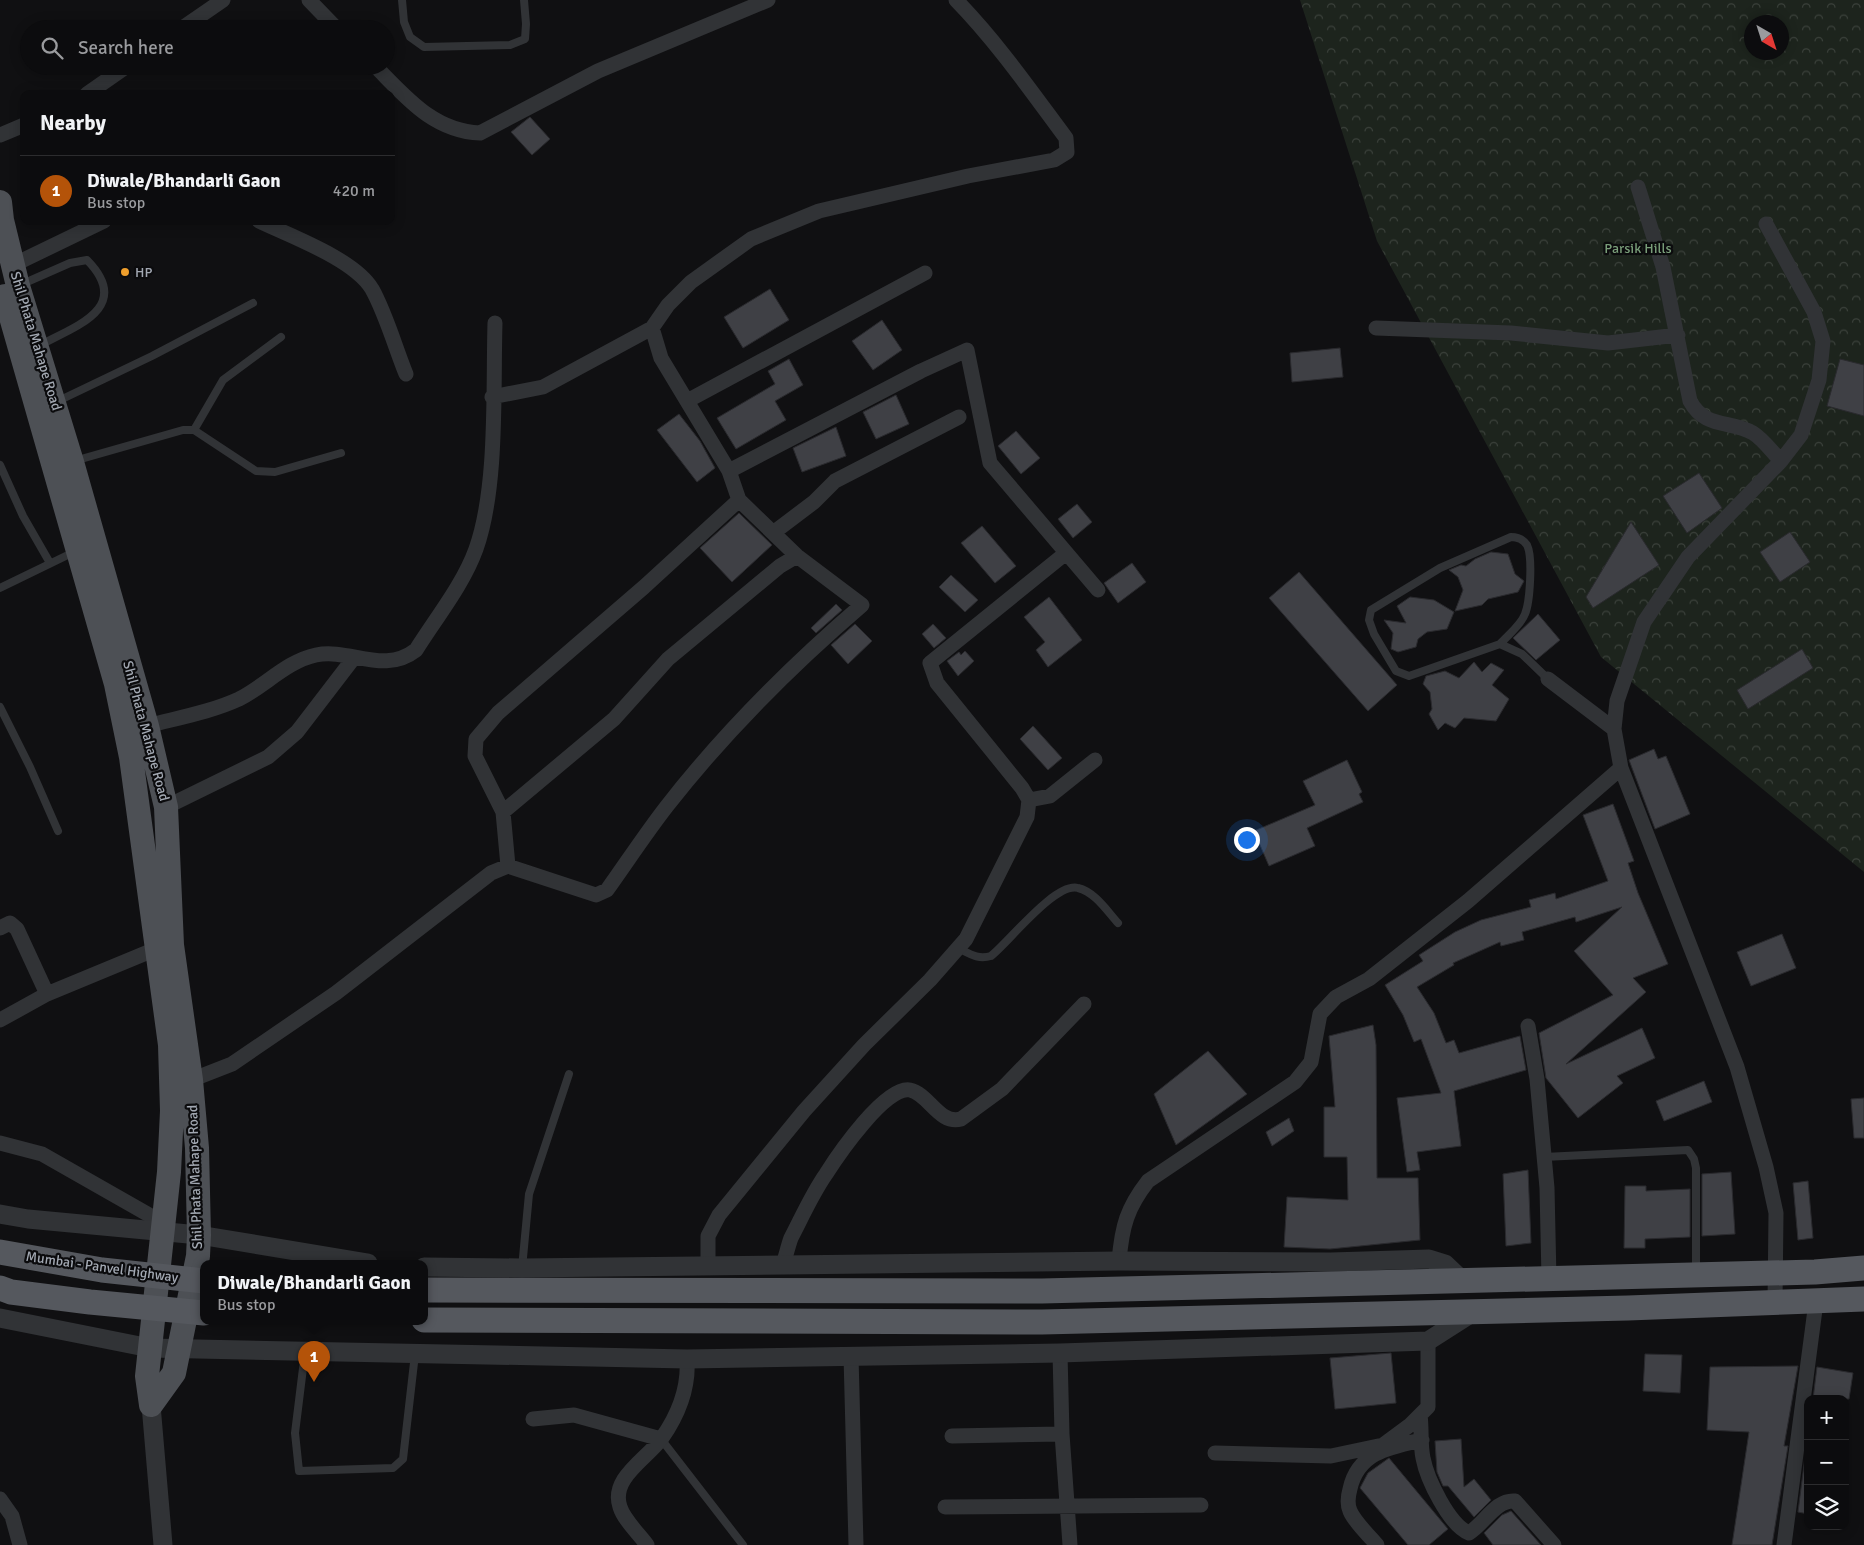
<!DOCTYPE html>
<html lang="en">
<head>
<meta charset="utf-8">
<style>
	:root { --surface:#0c0c0e; --page:#1a1a1c; --text:#f1f3f6; --muted:#9a9b9e; --line:#2c2c2e; --accent:#b45309 }
	body { margin:0; font-family:Signika,sans-serif; background:var(--page); color:var(--text) }
	.controls { position:absolute; right:15px; bottom:15px; display:grid; overflow:hidden; border-radius:10px; box-shadow:0 2px 12px #0003 }
	.controls button { width:45px; height:45px; display:grid; place-items:center; padding:0; border:0; border-bottom:1px solid var(--line); background:var(--surface); color:var(--text); font:25px sans-serif }
	.compass { position:absolute; left:1744px; top:15px; width:45px; height:45px; border-radius:50%; background:var(--surface); box-shadow:0 2px 12px #0003; rotate:141deg }
	.you { position:absolute; left:1246px; top:839px; width:18px; height:18px; margin:-12px; border:4px solid #fff; border-radius:50%; background:#1a73e8; box-shadow:0 0 0 8px #1a73e833 }
	.badge { display:grid; place-items:center; width:32px; height:32px; border-radius:50%; background:var(--accent); color:#fff; font-size:16px; font-weight:700 }
	.pin { position:absolute; translate:-50% -41px; filter:drop-shadow(0 1px 2px #0008) }
	.pin::after { content:''; position:absolute; top:26px; width:18px; height:15px; background:inherit; clip-path:polygon(0 0,100% 0,50% 100%) }
	.popup { position:absolute; left:200px; top:1260px; width:228px; height:65px; box-sizing:border-box; display:grid; place-content:center; border-radius:10px; background:var(--surface); filter:drop-shadow(0 1px 4px #0005); font-size:16px; white-space:nowrap; color:var(--muted) }
	.popup b { font-size:19px; color:var(--text) }
	.popup::after { content:''; position:absolute; left:50%; top:100%; margin-left:-10px; border:10px solid transparent; border-top-color:var(--surface) }
	.list { margin:0; padding:0; list-style:none }
	h2 { display:flex; justify-content:space-between; align-items:center; height:65px; margin:0; padding:0 20px; font-size:21px }
	h2 small { font-size:16px; font-weight:400; color:var(--muted) }
	.list li { display:grid; grid-template-columns:32px 1fr auto; gap:15px; align-items:center; box-sizing:border-box; height:70px; padding:0 20px; border-top:1px solid var(--line) }
	.list b { display:block; font-size:19px; white-space:nowrap }
	.list p { margin:0; font-size:16px; white-space:nowrap; color:var(--muted) }
	.list em { font-size:16px; font-style:normal; color:var(--muted) }
	.icon { flex:none; width:28px; height:28px; fill:none; stroke:currentColor; stroke-width:2; stroke-linecap:round; stroke-linejoin:round }
	.map { position:relative; flex:none; width:1864px; height:1545px; overflow:hidden }
	.search { position:absolute; background:var(--surface); box-shadow:0 2px 12px #0003; left:20px; top:20px; width:375px; height:55px; display:flex; align-items:center; gap:12px; box-sizing:border-box; padding:0 18px; border-radius:28px; color:var(--muted); font-size:19px }
	.panel { position:absolute; background:var(--surface); box-shadow:0 2px 12px #0003; left:20px; top:90px; width:375px; height:135px; border-radius:10px }
	.map>svg:first-child { display:block }
	.forest { fill:url(#forest-crowns); fill-rule:evenodd }
	.building { fill:#3f4045; stroke:#2a2a2e }
	.lines { fill:none; stroke-linecap:round; stroke-linejoin:round }
	.service { stroke:#313336; stroke-width:8 }
	.minor { stroke:#313336; stroke-width:15 }
	.tertiary { stroke:#313336; stroke-width:19 }
	.primary { stroke:#4d5055; stroke-width:24 }
	.trunk { stroke:#55585e; stroke-width:25 }
	.trunk-bridge { stroke:#55585e; stroke-width:25 }
	.poi-dot { fill:#ee9e2c; stroke:#0b0b0d; stroke-width:2 }
	.labels { text-anchor:middle; dominant-baseline:central; stroke-width:4.5; stroke-linejoin:round; paint-order:stroke }
	.park-label { font-size:14px; fill:#799d79; stroke:#0b0b0d }
	.poi-label { font-size:14px; fill:#a2a8b2; stroke:#0b0b0d; text-anchor:start }
	.street-label { font-size:14px; fill:#a2a8b2; stroke:#0b0b0d }
</style>
</head>
<body>
<div class="map">
<svg width="1864" height="1545" viewBox="0 0 1864 1545">
	<defs>
		<pattern id="forest-crowns" width="20" height="18" patternUnits="userSpaceOnUse" patternTransform="scale(1.25)"><rect width="20" height="18" fill="#1d241d"/><path d="M2 6a3 3 0 1 1 6 0M12 15a3 3 0 1 1 6 0" fill="none" stroke="#3b413b"/></pattern>
	</defs>
	<rect width="100%" height="100%" fill="#101012"/>
	<path class="forest" d="M1300,0h564v872l-263,-215 -224,-416zM1752,22h30v30h-30z"/>
	<path class="building" d="M530,117l20,22 -18,16 -21,-23z
		M770,289l19,31 -46,28 -19,-31z
		M882,320l20,30 -29,20 -21,-29z
		M1340,348l3,29 -51,5 -2,-29z
		M789,359l14,26 -28,16 11,19 -50,29 -19,-31 58,-34 -7,-13z
		M1840,359l24,6v51l-37,-10z
		M896,395l13,29 -33,15 -13,-27z
		M679,414l21,27 15,27 -18,14 -40,-52z
		M836,427l10,29 -44,16 -9,-24z
		M1016,431l24,27 -19,16 -23,-28z
		M1699,473l23,35 -35,25 -24,-37z
		M1077,504l15,18 -19,16 -15,-19z
		M739,513l33,32 -40,37 -32,-34z
		M1631,522l28,43 -66,43 -7,-11z
		M982,526l34,40 -21,17 -34,-40z
		M1790,532l20,30 -30,20 -20,-30z
		M1491,552l17,2 7,20 9,7 -6,11 -30,7 -6,6 -27,6 8,-21 -5,-13 -9,-7 12,-5 5,1 9,-7z
		M1132,563l14,19 -28,21 -14,-20z
		M1299,572l98,113 -29,26 -99,-113z
		M951,575l27,25 -13,12 -26,-25z
		M1049,597l33,43 -34,27 -12,-17 9,-8 -21,-25z
		M1410,597l24,3 20,12 -7,17 -20,3 -9,7 -2,8 -18,5 -7,-3 2,-16 -9,-13 22,3 -9,-17z
		M836,604l6,6 -26,23 -5,-5z
		M1538,614l22,26 -24,20 -23,-22z
		M855,624l17,17 -24,23 -17,-19z
		M933,624l13,14 -12,10 -12,-14z
		M1802,649l11,19 -65,41 -11,-19z
		M965,651l9,10 -16,15 -11,-15 12,-9 2,3z
		M1474,662l8,10 9,-9 13,7 -12,15 17,14 -13,22 -32,-3 -9,10 -10,-5 -7,7 -9,-16 3,-5 -2,-17 -7,-8 3,-8 19,-5 14,7z
		M1033,726l29,32 -14,12 -28,-31z
		M1654,749l4,10 8,-3 24,58 -35,15 -26,-69z
		M1347,760l15,32 -3,2 4,8 -56,26 8,18 -46,20 -15,-35 61,-26 -12,-24z
		M1613,804l21,57 -6,2 10,30 30,71 -35,14 13,14 -80,72 76,-36 13,30 -38,18 6,7 -45,35 -32,-40 -7,-45 74,-38 -39,-44 48,-44 -46,15 -1,-5 -53,15 2,8 -23,6 -1,-4 -47,21 1,2 -37,22 17,26 12,30 8,-3 5,13 61,-17 6,34 -72,21 7,55 -44,6 3,18 -13,2 -10,-74 44,-5 -20,-54 -7,3 -11,-27 -18,-30 38,-24 -4,-6 36,-23 26,-12 50,-13 -2,-7 26,-7 1,6 52,-18 -25,-66z
		M1782,934l14,34 -45,18 -14,-34z
		M1373,1025l3,20 1,133h41l2,62 -90,9 -46,-2 3,-50 61,3 -1,-43h-23v-50h11l-6,-71z
		M1208,1051l39,43 -71,51 -22,-51z
		M1704,1081l8,21 -48,19 -8,-20z
		M1864,1098v40h-10l-3,-39z
		M1289,1118l5,13 -22,15 -6,-14z
		M1528,1170l3,73 -25,3 -3,-72z
		M1731,1172l4,62 -33,2v-62z
		M1808,1181l5,57 -15,2 -5,-57z
		M1625,1186h21v5l44,-2v48l-45,2v9h-21z
		M1391,1353l5,50 -61,6 -5,-51z
		M1645,1354l37,1 -2,38 -37,-2z
		M1798,1366l-14,80h4l-16,99h-40l17,-113 -42,-2 3,-63z
		M1817,1367l36,6 -4,26h-36z
		M1461,1439l3,48 10,-8 17,21 -17,17 -26,-31h-5l-6,-14 -2,-31z
		M1806,1449l2,1v64l-10,-2z
		M1389,1458l59,71 -19,16h-21l-48,-57 8,-15z
		M1511,1511l30,34h-48l-9,-12 18,-18z"/>
	<g class="lines">
		<path class="service" d="M402,0l2,22 6,15 14,10 86,-2 15,-6 1,-15 -2,-24
			M20,285l50,-22 17,-3c46,47 -10,66 -47,85
			M56,402l96,-46 101,-53
			M194,430l29,-50 58,-43
			M74,461l109,-31h11l62,41 19,1 66,-19
			M0,465l23,51 27,47
			M0,588l74,-36
			M1500,644c8,-9 21,-19 25,-30 5,-12 8,-57 2,-69 -4,-6 -9,-8 -16,-8l-71,31 -69,42 -2,10 5,14 22,37 13,5 91,-32 22,10 26,25
			M0,707l30,60 28,64
			M958,948c12,6 20,12 33,8 18,-14 64,-74 87,-68 17,4 29,23 40,35
			M1544,1157l144,-7 6,9 2,9v105
			M522,1268l7,-74 40,-120
			M305,1352l-10,81 4,38 94,-3 10,-9 12,-105
			M661,1439l82,106"/>
		<path class="minor" d="M309,0l28,29
			M181,29l42,-29
			M375,66c31,31 58,65 105,67l118,-62 170,-71
			M87,94l40,-28
			M0,135l24,-10
			M1638,187l25,80 27,134c15,28 40,19 63,32 11,7 19,19 28,28
			M259,221c31,15 95,38 113,68 14,25 23,58 34,85
			M1766,224l48,88 9,29 -4,39 -18,55 -20,26 -93,96 -44,65 -27,79 -3,28 7,39 116,299 29,100 10,46 -1,90
			M13,265l91,-44
			M1376,328l135,5 97,10 70,-8
			M492,397l51,-10 109,-59
			M687,401l238,-128
			M729,471l192,-100 46,-21 23,113 108,127
			M739,500l58,56 65,49c-71,61 -138,128 -195,201 -21,27 -40,56 -60,84l-11,5 -88,-29 -5,-54 -28,-56 1,-17 22,-26 146,-126 95,-87 -10,-29 -68,-113 -9,-30 16,-23 23,-23 60,-43 68,-28 149,-35 86,-16 13,-8 -1,-14c-35,-47 -69,-96 -110,-138
			M773,533l41,-31 21,-21 124,-64
			M1548,679l66,50
			M147,726c30,-8 64,-14 92,-27 26,-13 48,-38 77,-44 34,-7 68,20 100,-5 20,-32 47,-65 60,-101 22,-62 17,-160 19,-226
			M1029,800l21,-4 45,-36
			M166,807l102,-50 29,-25 56,-73
			M503,812l111,-93 54,-60 112,-93 17,-10
			M0,928l10,-5 7,6 30,65
			M0,1020l47,-26 116,-48
			M1528,1026l9,53 10,109 2,91
			M191,1080l41,-16 104,-71 155,-120 17,-7
			M0,1143l42,11 123,70
			M1119,1261c3,-35 8,-53 29,-80l147,-99 16,-20 9,-48 16,-17 33,-18 99,-78 153,-133
			M783,1264c3,-8 5,-18 8,-26 11,-21 21,-44 35,-64 12,-19 60,-89 84,-84 19,4 29,35 51,29l41,-30 82,-85
			M708,1265v-29l11,-21 85,-104 60,-66 66,-65 36,-41 61,-122 2,-17 -7,-12 -85,-105 -7,-20 136,-110
			M1060,1353l2,81 8,111
			M851,1356l5,189
			M1420,1415c2,14 0,29 3,43 4,21 26,67 46,75 15,-9 27,-34 46,-32l39,44
			M533,1419l41,-4 87,24
			M952,1436l110,-2
			M1215,1453l116,3 52,-11 27,-20 18,-18v-66
			M0,1499l12,17 8,29
			M945,1507l256,-2
			M647,1545c-8,-11 -23,-25 -27,-38 -10,-29 27,-48 42,-69 16,-23 27,-50 25,-79
			M1377,1545c-8,-10 -22,-22 -27,-34 -3,-7 -2,-15 0,-22 8,-37 40,-42 72,-49
			M1784,1545l32,-243"/>
		<path class="tertiary" d="M0,1214l28,5 171,16 169,28
			M424,1267l98,1 597,-7 212,1 98,-3 16,5 18,17
			M0,1318l150,30 537,11 373,-6 368,-12 47,-30
			M151,1405l12,140"/>
		<path class="primary" d="M0,202l2,18 16,66 54,176 75,264 19,81 6,138 19,135 6,68 2,87 -1,21 -24,117 -23,32
			M5,296l111,388 15,73 39,288 2,66 -3,61 -22,204 4,29"/>
		<path class="trunk" d="M424,1290l618,1 773,-19 49,-4
			M424,1320l618,2 586,-14 236,-9"/>
		<path class="trunk-bridge" d="M0,1252l102,18 102,11
			M0,1288l11,4 79,10 114,11"/>
	</g>
	<circle class="poi-dot" cx="125" cy="272" r="5"/>
	<g class="labels">
		<g class="park-label">
			<text x="1638" y="248">Parsik Hills</text>
		</g>
		<g class="poi-label">
			<text x="135" y="272">HP</text>
		</g>
		<g class="street-label">
			<text transform="translate(36 341) rotate(73)">Shil Phata Mahape Road</text>
			<text transform="translate(146 731) rotate(75)">Shil Phata Mahape Road</text>
			<text transform="translate(195 1177) rotate(-92)">Shil Phata Mahape Road</text>
			<text transform="translate(102 1267) rotate(8)">Mumbai - Panvel Highway</text>
		</g>
	</g>
</svg>
<div class="controls">
<button>+</button>
<button>−</button>
<button><svg class="icon" aria-label="layers" viewBox="0 0 24 24"><path d="M12 4l9 5-9 5-9-5zM3 14l9 5 9-5"/></svg></button>
</div>
<svg class="compass" viewBox="-18 -18 36 36"><path d="M0-13l5 13h-10z" fill="#e53935"/><path d="M0 13l5-13h-10z" fill="#9a9b9e"/></svg>
<div class="you"></div>
<div class="pin badge" style="left:314px;top:1382px">1</div>
<div class="popup"><b>Diwale/Bhandarli Gaon</b>Bus stop</div>
<div class="search"><svg class="icon" aria-label="search" viewBox="0 0 24 24"><circle cx="10" cy="10" r="6"/><path d="M15 15l6 6"/></svg>Search here</div>
<section class="panel">
<h2>Nearby<small></small></h2>
<ul class="list">
<li><span class="badge">1</span><div><b>Diwale/Bhandarli Gaon</b><p>Bus stop</p></div><em>420 m</em></li>
</ul>
</section>
</div>
</body>
</html>
